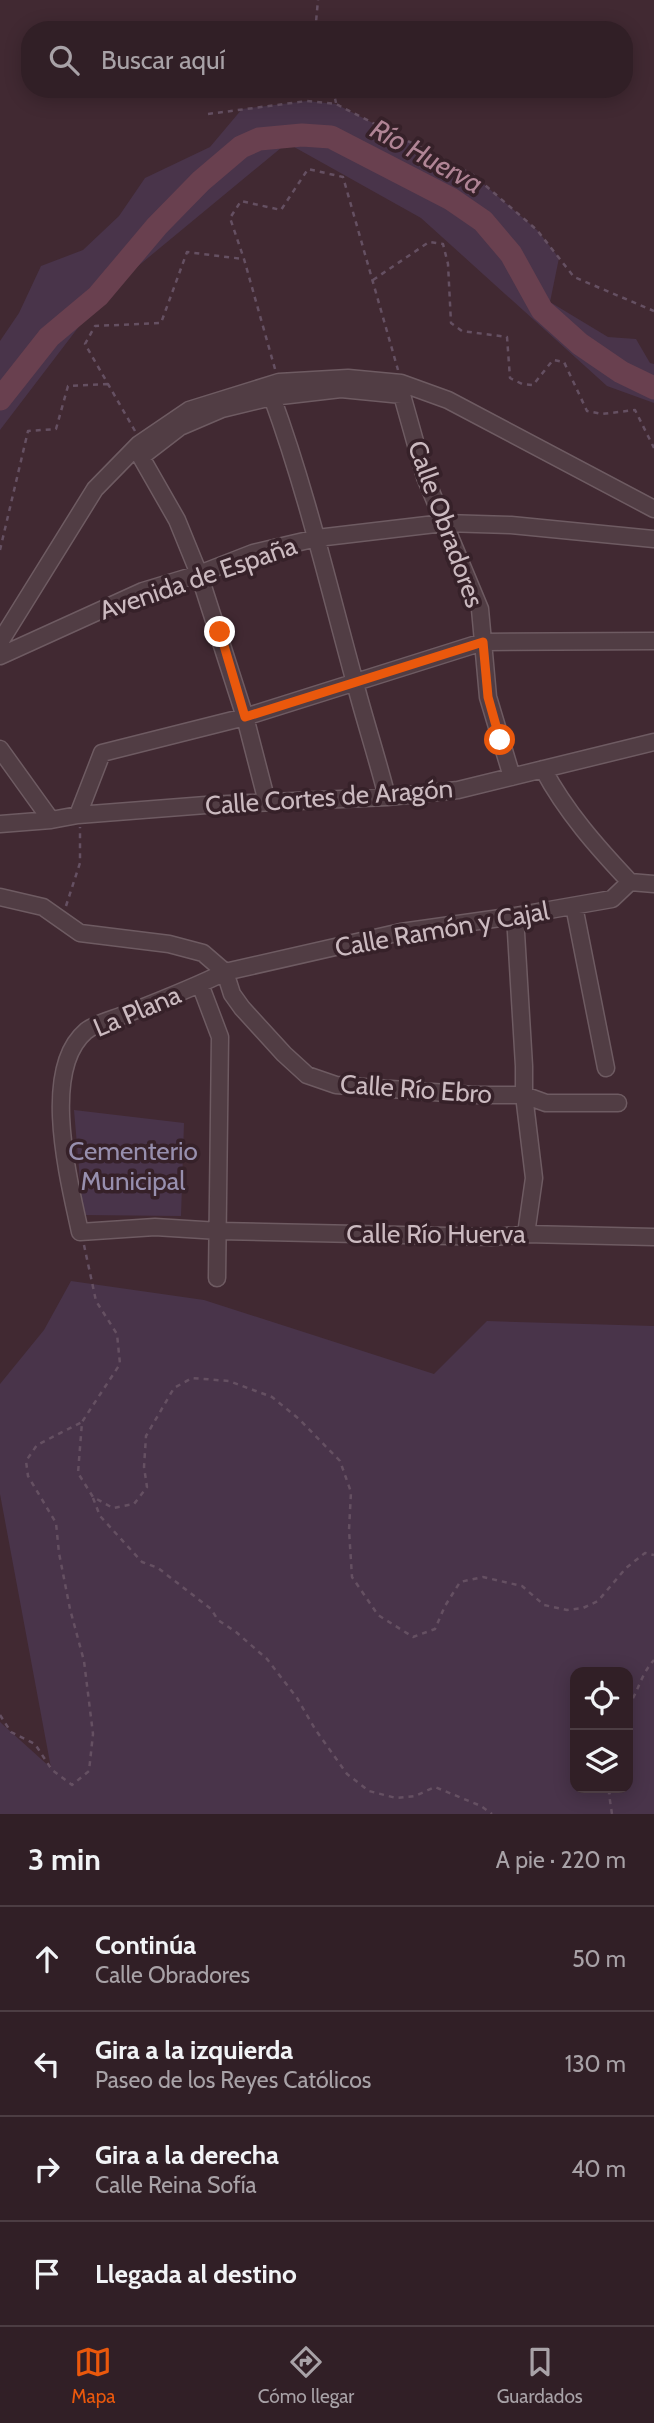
<!DOCTYPE html>
<html lang="es">
<head>
<meta charset="utf-8">
<style>
	:root { --surface:#311f26; --page:#3d2c32; --text:#f1f3f6; --muted:#a8a2a7; --line:#4c3d43; --accent:#ea580c }
	body { margin:0; font-family:Cabin,sans-serif; background:var(--page); color:var(--text) }
	.controls { position:absolute; right:21px; bottom:21px; display:grid; overflow:hidden; border-radius:14px; box-shadow:0 4px 18px #0003 }
	.controls button { width:63px; height:63px; display:grid; place-items:center; padding:0; border:0; border-bottom:2px solid var(--line); background:var(--surface); color:var(--text); font:35px sans-serif }
	.stop { position:absolute; width:21px; height:21px; margin:-16px; border:5px solid #ea580c; border-radius:50%; background:#fff }
	.stop.end { background:#ea580c; border-color:#fff; box-shadow:0 2px 7px #0008 }
	.list { margin:0; padding:0; list-style:none }
	h2 { display:flex; justify-content:space-between; align-items:center; height:91px; margin:0; padding:0 28px; font-size:30px }
	h2 small { font-size:23px; font-weight:400; color:var(--muted) }
	.list li { display:grid; grid-template-columns:46px 1fr auto; gap:21px; align-items:center; box-sizing:border-box; height:105px; padding:0 28px; border-top:2px solid var(--line) }
	.list b { display:block; font-size:26px; white-space:nowrap }
	.list p { margin:0; font-size:23px; white-space:nowrap; color:var(--muted) }
	.list em { font-size:23px; font-style:normal; color:var(--muted) }
	.icon { flex:none; width:38px; height:38px; fill:none; stroke:currentColor; stroke-width:2; stroke-linecap:round; stroke-linejoin:round }
	.map { position:relative; flex:none; width:654px; height:1814px; overflow:hidden }
	.search { position:absolute; background:var(--surface); box-shadow:0 4px 18px #0003; left:21px; right:21px; top:21px; height:77px; display:flex; align-items:center; gap:18px; box-sizing:border-box; padding:0 24px; border-radius:28px; color:var(--muted); font-size:26px }
	.sheet { height:511px; background:var(--surface) }
	nav { display:flex; justify-content:space-around; align-items:center; box-sizing:border-box; height:98px; border-top:2px solid var(--line); background:var(--surface); font-size:19px; color:var(--muted) }
	nav a { display:grid; justify-items:center; gap:4px }
	nav .on { color:var(--accent) }
	.map>svg:first-child { display:block }
	.green { fill:#49344a; fill-rule:evenodd }
	.lines { fill:none; stroke-linecap:round; stroke-linejoin:round }
	.river { stroke:#69404f; stroke-width:23 }
	.street-casing { stroke:#6e5b62; stroke-width:19 }
	.path { stroke:#655062; stroke-width:2.5; stroke-dasharray:5 5; stroke-linecap:butt }
	.street { stroke:#513d44; stroke-width:16 }
	.route { stroke:#ea580c; stroke-width:9 }
	.labels { text-anchor:middle; dominant-baseline:central; stroke-width:7; stroke-linejoin:round; paint-order:stroke }
	.street-label { font-size:26px; fill:#cbbac0; stroke:#362129 }
	.park-label { font-size:26px; fill:#978fae; stroke:#362129 }
	.water-label { font-size:28px; font-style:italic; fill:#b08495; stroke:#362129 }
</style>
</head>
<body>
<div class="map">
<svg width="654" height="1814" viewBox="0 0 654 1814">
	<rect width="100%" height="100%" fill="#412932"/>
	<path class="green" d="M307,101l29,3 136,70 65,56 22,28 -9,44 58,35 28,2 14,24 4,1v39l-47,-17 -186,-168 -134,-75 -184,152 -103,135v-89l19,-28 22,-47 42,-16 36,-34 26,-38 65,-31 32,-38z
		M74,1110l110,13 -3,93 -98,-1z
		M71,1281l133,19 230,74 53,-53 167,5v488h-654v-92l51,46 -51,-274v-110l44,-54zM628,1672v116h-53v-116z"/>
	<g class="lines">
		<path class="river" d="M0,399l49,-62 49,-41 59,-70 44,-45 40,-34 18,-8 43,-4 29,2 120,62 32,22 28,33 31,56 38,34 41,28 33,16"/>
		<g class="street-casing">
			<path id="street" d="M272,397c34,93 56,187 82,282 10,39 23,78 33,118
				M0,642l95,-153 44,-45 50,-34 90,-28 69,-4 53,5 47,17 206,109
				M0,656l143,-65 56,-17 54,-21 64,-15 127,-15 67,2 143,14
				M0,749l51,71
				M543,769c23,43 54,78 87,113
				M267,802l-22,-85 -46,-143 -22,-54 -36,-63 39,-30 42,-18 50,-12 69,-8 61,6 23,82 55,132 8,88 24,80
				M78,815l24,-62 143,-36 238,-75 171,-1
				M0,824l51,-4 27,-5 128,-10 181,-8 71,-7 196,-48
				M654,884l-24,-2 -18,17 -97,17 -114,16 -176,40c-32,16 -66,29 -99,42 -12,5 -30,9 -40,17 -46,39 -17,149 -6,201l75,-5 64,4 275,6 32,-3 128,3
				M0,897l43,10 37,26 89,11 34,9 22,19
				M574,906l32,162
				M515,916l9,150v29l10,83 -8,56
				M225,972l7,22 10,14 42,46 23,21 29,10 138,10h50l22,8h72
				M200,984l20,53 -3,241"/>
		</g>
		<path class="path" d="M318,30l-2,-8 2,-22
			M333,89l3,14
			M208,114l99,-13 29,3 136,70 65,56 37,47 80,34
			M373,280l56,-38 14,2 5,20 3,59 11,8 45,6 3,41 12,6 11,1 20,-25 11,2 23,49 15,3 33,-4 19,38
			M275,369l-31,-110 -14,-41 11,-17 40,9 27,-41 35,8 55,193
			M135,431l-50,-87 10,-18 66,-3 26,-71 56,7
			M0,550l28,-119 28,-2 12,-43 41,-2
			M66,906l14,-43v-36
			M84,1245l12,56 21,33 3,30 -38,58 -4,51 15,24 20,11 21,-4 13,-17 -3,-20 2,-31 28,-48 18,-10 37,3 43,16 27,22 41,42 11,31 -2,38 3,47 26,38 35,22 22,-8 10,-23 15,-24 23,-5 39,9 22,19 23,5 16,-2 15,-7 28,-33 19,-15 9,2
			M93,1498l7,18 42,46 16,6 53,41 7,11 18,12 31,27 30,39 18,31 32,45 22,17 27,7 19,-2 20,-9 46,19 11,8
			M628,1707c10,-15 13,-33 26,-47
			M0,1715l11,17 24,12 17,26 20,15 17,-14 4,-37 -9,-73 -14,-52 -11,-56 -3,-30 -28,-47 -2,-15 11,-16 45,-23
			M612,1814l-3,-20 4,-6"/>
		<use href="#street" class="street"/>
	</g>
	<g class="lines">
		<path class="route" d="M220,632l25,85 238,-75 5,55 12,43"/>
	</g>
	<g class="labels">
		<g class="street-label">
			<text transform="translate(446 524) rotate(70)">Calle Obradores</text>
			<text transform="translate(198 578) rotate(-19)">Avenida de España</text>
			<text transform="translate(329 797) rotate(-4)">Calle Cortes de Aragón</text>
			<text transform="translate(442 929) rotate(-10)">Calle Ramón y Cajal</text>
			<text transform="translate(137 1011) rotate(-23)">La Plana</text>
			<text transform="translate(416 1089) rotate(4)">Calle Río Ebro</text>
			<text x="436" y="1234">Calle Río Huerva</text>
		</g>
		<g class="park-label">
			<text x="133" y="1151">Cementerio<tspan x="133" dy="30">Municipal</tspan></text>
		</g>
		<g class="water-label">
			<text transform="translate(427 156) rotate(29)">Río Huerva</text>
		</g>
	</g>
</svg>
<div class="controls">
<button><svg class="icon" aria-label="locate" viewBox="0 0 24 24"><circle cx="12" cy="12" r="6"/><path d="M12 2v4M12 18v4M2 12h4M18 12h4"/></svg></button>
<button><svg class="icon" aria-label="layers" viewBox="0 0 24 24"><path d="M12 4l9 5-9 5-9-5zM3 14l9 5 9-5"/></svg></button>
</div>
<div class="stop" style="left:500px;top:740px"></div>
<div class="stop end" style="left:220px;top:632px"></div>
<div class="search"><svg class="icon" aria-label="search" viewBox="0 0 24 24"><circle cx="10" cy="10" r="6"/><path d="M15 15l6 6"/></svg>Buscar aquí</div>
</div>
<section class="sheet">
<h2>3 min<small>A pie · 220 m</small></h2>
<ul class="list">
<li><svg class="icon" aria-label="ahead" viewBox="0 0 24 24"><path d="M12 20V5M6 11l6-6 6 6"/></svg><div><b>Continúa</b><p>Calle Obradores</p></div><em>50 m</em></li>
<li><svg class="icon" aria-label="left" viewBox="0 0 24 24"><path d="M17 20v-9H6M10 6l-5 5 5 5"/></svg><div><b>Gira a la izquierda</b><p>Paseo de los Reyes Católicos</p></div><em>130 m</em></li>
<li><svg class="icon" aria-label="right" viewBox="0 0 24 24"><path d="M7 20v-9h11M14 6l5 5-5 5"/></svg><div><b>Gira a la derecha</b><p>Calle Reina Sofía</p></div><em>40 m</em></li>
<li><svg class="icon" aria-label="arrive" viewBox="0 0 24 24"><path d="M6 21V4h12l-3 4 3 4H6"/></svg><div><b>Llegada al destino</b></div></li>
</ul>
</section>
<nav>
<a class="on"><svg class="icon" aria-label="map" viewBox="0 0 24 24"><path d="M3 6l6-2 6 2 6-2v14l-6 2-6-2-6 2zM9 4v14M15 6v14"/></svg>Mapa</a>
<a><svg class="icon" aria-label="directions" viewBox="0 0 24 24"><path d="M12 3l9 9-9 9-9-9zM9 14v-3h6M13 9l2 2-2 2"/></svg>Cómo llegar</a>
<a><svg class="icon" aria-label="saved" viewBox="0 0 24 24"><path d="M7 4h10v16l-5-4-5 4z"/></svg>Guardados</a>
</nav>
</body>
</html>
